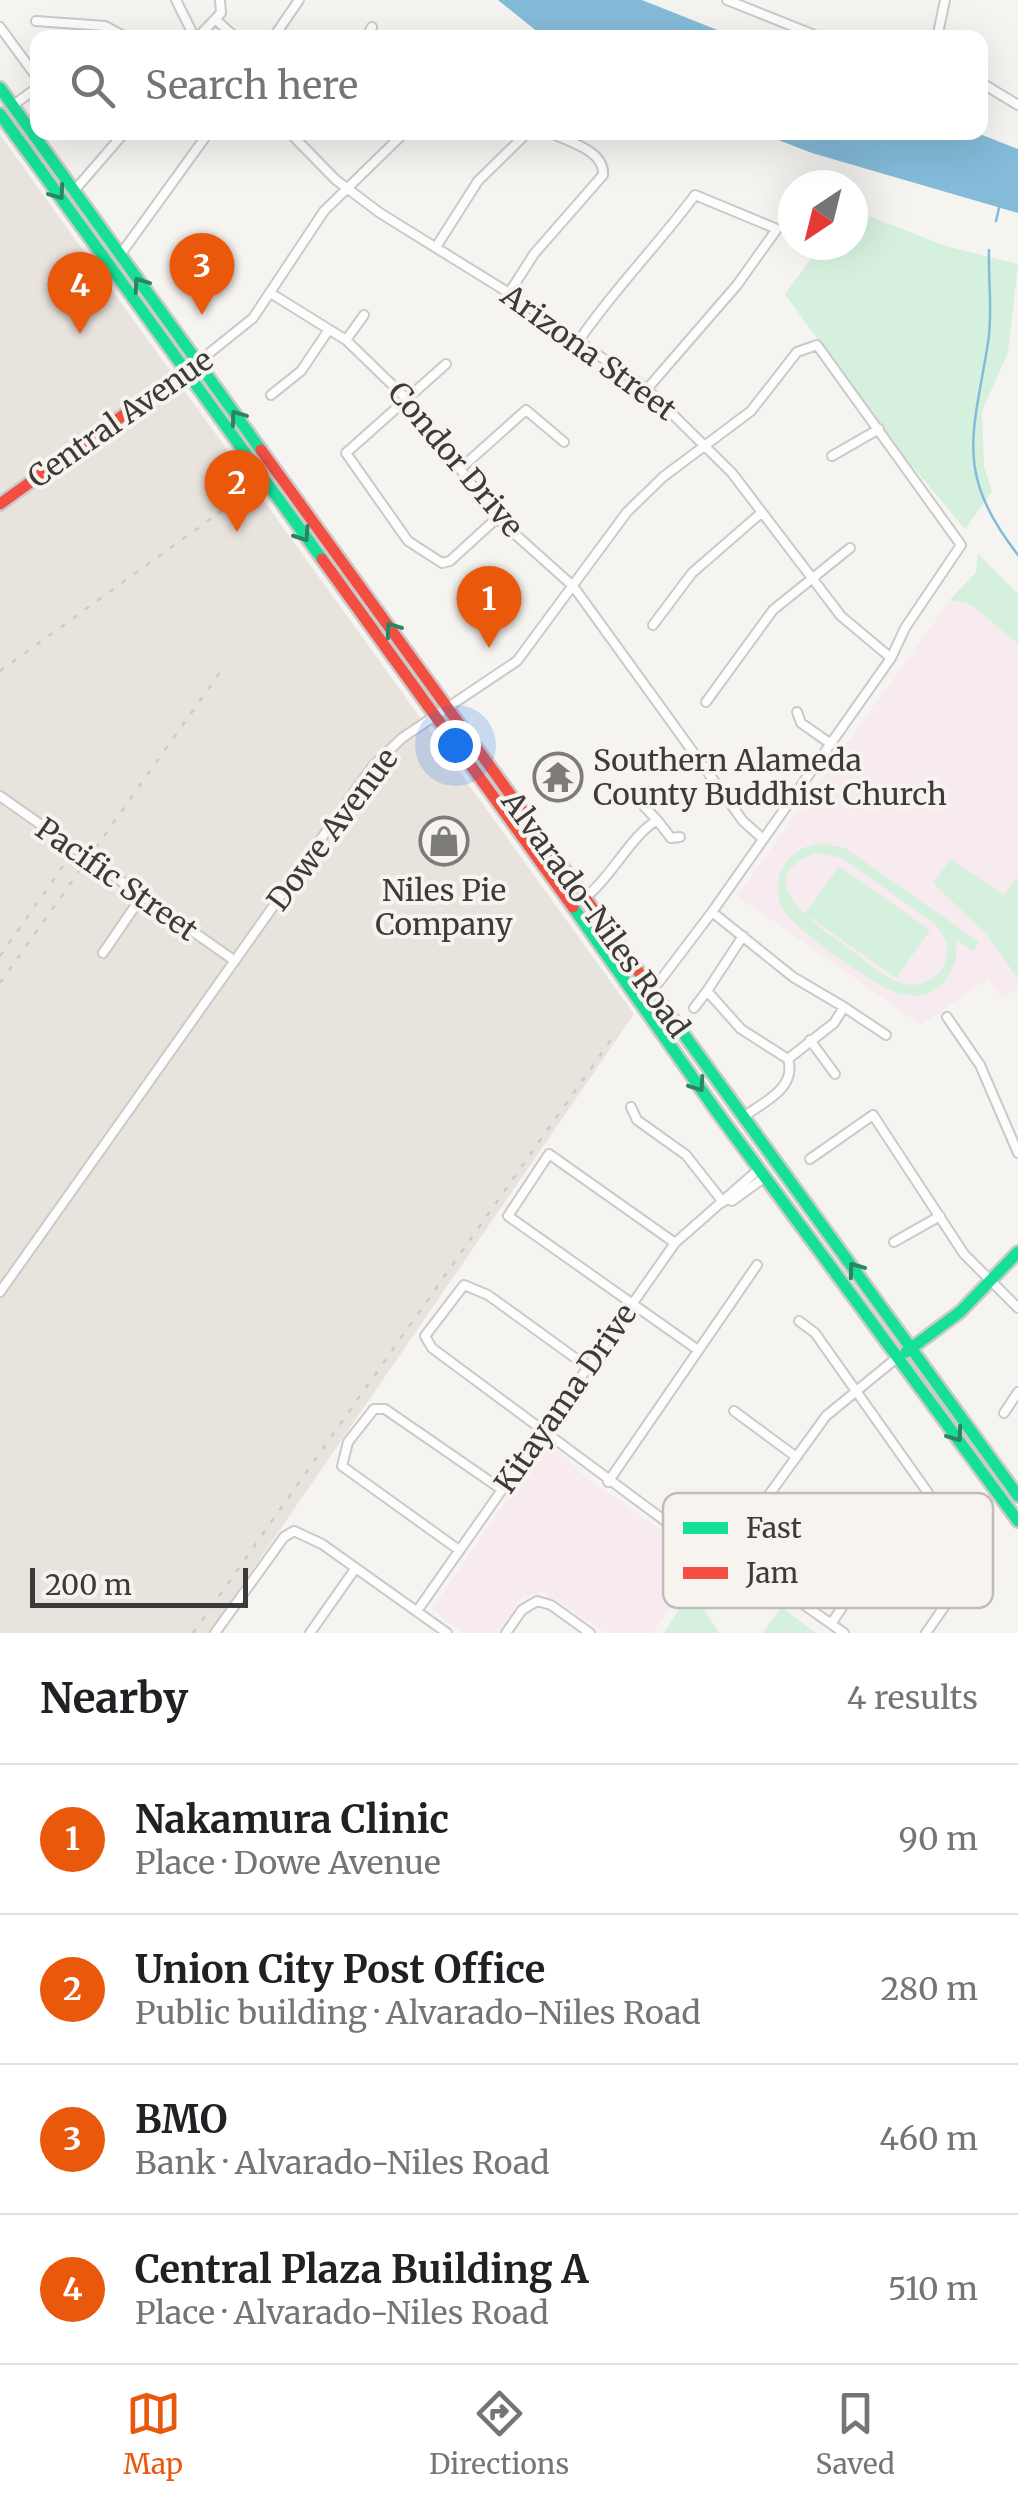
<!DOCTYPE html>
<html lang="en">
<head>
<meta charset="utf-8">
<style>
	:root { --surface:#fff; --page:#f6f6f6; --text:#202124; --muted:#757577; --line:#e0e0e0; --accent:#ea580c }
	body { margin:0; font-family:Merriweather,serif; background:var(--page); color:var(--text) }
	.compass { position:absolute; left:778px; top:170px; width:90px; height:90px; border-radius:50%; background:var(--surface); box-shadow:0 10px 40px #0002; rotate:215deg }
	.scale { position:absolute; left:30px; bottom:25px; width:218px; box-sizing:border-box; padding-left:10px; border:5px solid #3c3b3a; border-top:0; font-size:28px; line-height:35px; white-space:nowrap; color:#3c3b3a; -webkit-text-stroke:8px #f7f4f0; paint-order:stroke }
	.you { position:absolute; left:455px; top:745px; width:35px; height:35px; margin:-25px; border:8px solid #fff; border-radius:50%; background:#1a73e8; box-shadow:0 0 0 15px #1a73e833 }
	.badge { display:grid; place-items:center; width:65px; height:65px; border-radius:50%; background:var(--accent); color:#fff; font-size:32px; font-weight:700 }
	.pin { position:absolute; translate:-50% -82px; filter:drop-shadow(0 2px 5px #0008) }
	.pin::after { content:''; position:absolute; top:52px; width:35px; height:30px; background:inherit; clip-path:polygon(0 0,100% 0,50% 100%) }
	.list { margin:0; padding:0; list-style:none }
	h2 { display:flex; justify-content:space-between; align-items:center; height:130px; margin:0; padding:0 40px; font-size:42px }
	h2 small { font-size:32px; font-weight:400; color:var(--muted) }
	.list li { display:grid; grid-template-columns:65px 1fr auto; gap:30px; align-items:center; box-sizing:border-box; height:150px; padding:0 40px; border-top:2px solid var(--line) }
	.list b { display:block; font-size:38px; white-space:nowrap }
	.list p { margin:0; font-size:32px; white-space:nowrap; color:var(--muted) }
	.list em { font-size:32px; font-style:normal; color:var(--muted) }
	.icon { flex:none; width:55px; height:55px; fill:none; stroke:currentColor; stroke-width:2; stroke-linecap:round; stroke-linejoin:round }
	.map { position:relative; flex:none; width:1018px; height:1633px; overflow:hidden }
	.search { position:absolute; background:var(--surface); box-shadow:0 10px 40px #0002; left:30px; right:30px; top:30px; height:110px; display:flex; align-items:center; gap:25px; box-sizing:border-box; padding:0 35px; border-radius:20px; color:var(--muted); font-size:38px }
	.sheet { height:730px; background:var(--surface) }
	nav { display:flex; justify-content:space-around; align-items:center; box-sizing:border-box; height:140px; border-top:2px solid var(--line); background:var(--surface); font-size:28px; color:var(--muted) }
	nav a { display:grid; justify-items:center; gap:5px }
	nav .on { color:var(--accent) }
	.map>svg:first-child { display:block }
	.built { fill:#e9e3de }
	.education { fill:#f8ebf0 }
	.green { fill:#d5f0dd; fill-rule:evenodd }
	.water { fill:#84bbd9 }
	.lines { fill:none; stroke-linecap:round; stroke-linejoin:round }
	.stream { stroke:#84bbd9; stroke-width:2.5 }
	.street-casing { stroke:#cbcac8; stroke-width:12 }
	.fast-casing { stroke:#cbcac8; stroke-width:16 }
	.jam-casing { stroke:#cbcac8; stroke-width:16 }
	.street { stroke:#fefdfd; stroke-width:8 }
	.fast { stroke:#16e098; stroke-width:11 }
	.jam { stroke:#f24e42; stroke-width:11 }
	.rail { stroke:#cccbcb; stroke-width:2.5; stroke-dasharray:5 10; stroke-linecap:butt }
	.oneway { stroke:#2b8564 }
	.labels { text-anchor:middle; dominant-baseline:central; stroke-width:8; stroke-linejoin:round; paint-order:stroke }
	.street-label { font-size:30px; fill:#3c3b3a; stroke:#f7f4f0 }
	.poi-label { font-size:30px; fill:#3c3b3a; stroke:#f7f4f0; text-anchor:start }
	.key { fill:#f7f4f0; stroke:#bfbcb9; stroke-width:2.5 }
	.key-label { font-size:28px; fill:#3c3b3a }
</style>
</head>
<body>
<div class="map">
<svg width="1018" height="1633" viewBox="0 0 1018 1633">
	<rect width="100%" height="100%" fill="#f6f4f1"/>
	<path class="built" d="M0,135l634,879 -425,619h-209z"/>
	<path class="education" d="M978,554l40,40v393l-15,13 -15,-21 -67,46 -184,-129 218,-303 21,-21z
		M545,1444l8,1 31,31 120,84 -51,73h-47l-62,-41 -21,4 -26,37h-35l-30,-24z"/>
	<path class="green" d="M853,210l93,36 72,18 -10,88 -26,59 2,56 8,25 -27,37 -75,-89 -105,-146 36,-49h32z
		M978,554l40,40v50l-46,-39 -22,-5 26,-28z
		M820,843l25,5 134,94 -6,9 -17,-11c5,35 -24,67 -61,52 -24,-9 -98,-61 -111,-81 -18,-30 4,-64 36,-68zM817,853l25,5 93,66c9,11 15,21 11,36 -5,15 -19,25 -35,25 -21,-1 -44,-24 -60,-35 -28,-20 -109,-72 -34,-97z
		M951,859l53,36 14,-18v102l-31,-44 -54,-52z
		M839,866l91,64 -34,48 -91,-64z
		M688,1595l15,13 16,25h-55z
		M781,1607l35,26h-53z"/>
	<path class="water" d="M498,0h144l93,37h-191z
		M760,133h217l41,16v64l-206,-60z"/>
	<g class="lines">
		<path class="stream" d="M996,221l3,-13
			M989,250c-1,31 4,62 -1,93 -15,93 -34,129 30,212"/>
		<g class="street-casing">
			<path id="street" d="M176,0l19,38
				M727,0l95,38
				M216,20l17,15
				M36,21l69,5 23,12
				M0,27l38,52
				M197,38l24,-25 -1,-13
				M273,38l26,-38
				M366,38l6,-11
				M937,38l8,-38
				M980,82l38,23
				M12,106l26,-19
				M289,132l47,48 44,33 129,80 138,96 85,84 109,143 50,42
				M73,192l52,-60
				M436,247l42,-66 50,-49
				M120,255l89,-123
				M509,293l25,-39 69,-79c2,-25 -35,-33 -54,-43
				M272,294l74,46 62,60 89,118 76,68 170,235 20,18
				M580,339c35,-51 78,-94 115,-144l82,34 -40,56 -90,104
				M346,340l18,-25
				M197,363l56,-45 71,-107 81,-79
				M446,364l-100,89 62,88 34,22 8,-2 47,-43
				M271,395l30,-24 27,-40
				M832,456l47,-27
				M460,469l66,-59 38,32
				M653,625l39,-52 69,-60
				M706,702l67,-92 77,-62
				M797,712l4,11 30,21
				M0,796l235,165
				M637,799l20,21
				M586,897c27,-22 43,-59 71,-77l14,18 9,-1
				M712,912l81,65 51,30 -10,16 -46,36
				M743,936l-36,55 34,38 47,30c9,29 -24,43 -45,58
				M103,953l39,-57
				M844,1007l42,28
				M694,1008l13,-17
				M947,1017l33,48 38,88
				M810,1040l25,34
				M631,1107l6,13 49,35 37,47
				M810,1159l63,-44 91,139 54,54
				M727,1199l5,2 33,-24
				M894,1242l46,-26
				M675,1243l-126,-89 -41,62 190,134
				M0,1292l372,-525 30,-29 115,-77 110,-149 36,-35 88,-66 46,-59 20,-7 144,200 -56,83 -14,30 -179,254 -53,70 -20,18
				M799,1321l16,12 157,222 -3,16 -43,62
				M589,1368l-101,-73 -24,-10 -39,51 7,12 279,207 28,4 105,74
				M734,1411l61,45
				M1004,1413l14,-21
				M608,1482l149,-217
				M459,1550l-117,-84 6,-24 26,-33h11l116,80
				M726,1554l100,-138 73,-60
				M417,1611l258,-368 84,-74
				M831,1624l40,-60 -26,-41 -10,-4
				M215,1633l69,-96 10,-6 28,13 125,89
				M310,1633l45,-64
				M506,1633l16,-23 15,-9 14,4 39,28"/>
		</g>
		<g class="fast-casing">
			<path id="fast" d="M0,88l261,362
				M0,114l322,445
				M573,907l144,205 301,409
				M638,971l380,525
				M906,1352l54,-40 58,-60"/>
		</g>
		<g class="jam-casing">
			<path id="jam" d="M261,450l377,521
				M0,504l189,-136
				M322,559l251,348"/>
		</g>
		<use href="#street" class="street"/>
		<use href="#fast" class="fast"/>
		<use href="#jam" class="jam"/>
		<path class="rail" d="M0,671l230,-166
			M0,956l63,-90
			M0,983l223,-315
			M193,1633l420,-596"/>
	</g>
	<defs><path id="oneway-chevron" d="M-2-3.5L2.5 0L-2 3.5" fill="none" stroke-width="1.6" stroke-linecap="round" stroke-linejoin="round" transform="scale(2.5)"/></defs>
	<g class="oneway">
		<use href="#oneway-chevron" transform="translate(58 193) rotate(54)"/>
		<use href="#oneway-chevron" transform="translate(140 284) rotate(-125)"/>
		<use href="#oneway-chevron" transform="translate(237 417) rotate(-126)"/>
		<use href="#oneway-chevron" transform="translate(303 535) rotate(56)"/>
		<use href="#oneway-chevron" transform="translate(392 629) rotate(-126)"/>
		<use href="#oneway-chevron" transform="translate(698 1085) rotate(55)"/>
		<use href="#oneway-chevron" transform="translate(855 1269) rotate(-126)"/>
		<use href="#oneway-chevron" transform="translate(956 1435) rotate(54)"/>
	</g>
	<defs>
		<g id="temple-ring" transform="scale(2.5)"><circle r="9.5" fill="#f7f4f0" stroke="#7d7c7a" stroke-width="1.5"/><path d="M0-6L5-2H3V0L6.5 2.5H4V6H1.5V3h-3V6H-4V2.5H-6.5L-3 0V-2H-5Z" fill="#7d7c7a"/></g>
		<g id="shop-ring" transform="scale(2.5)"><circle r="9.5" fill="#f7f4f0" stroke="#7d7c7a" stroke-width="1.5"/><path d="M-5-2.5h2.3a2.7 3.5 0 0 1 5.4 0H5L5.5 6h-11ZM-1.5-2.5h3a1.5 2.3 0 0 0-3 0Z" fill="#7d7c7a"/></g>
	</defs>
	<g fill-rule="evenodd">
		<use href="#temple-ring" x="558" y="777"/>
		<use href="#shop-ring" x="444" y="841"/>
	</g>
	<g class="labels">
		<g class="street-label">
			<text transform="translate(589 352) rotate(36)">Arizona Street</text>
			<text transform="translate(120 418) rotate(-35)">Central Avenue</text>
			<text transform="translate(456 459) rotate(50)">Condor Drive</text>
			<text transform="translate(332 829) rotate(-53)">Dowe Avenue</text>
			<text transform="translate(117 879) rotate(35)">Pacific Street</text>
			<text transform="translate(596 914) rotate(54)">Alvarado-Niles Road</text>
			<text transform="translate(565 1398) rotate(-55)">Kitayama Drive</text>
		</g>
		<g class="poi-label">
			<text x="593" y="760">Southern Alameda<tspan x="593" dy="34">County Buddhist Church</tspan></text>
			<text x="444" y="890" text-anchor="middle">Niles Pie<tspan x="444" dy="34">Company</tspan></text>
		</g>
	</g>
	<rect x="663" y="1493" width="330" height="115" rx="15" class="key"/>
	<rect x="683" y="1522" width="45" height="12" fill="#16e098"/>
	<rect x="683" y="1567" width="45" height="12" fill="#f24e42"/>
	<g class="key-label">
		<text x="746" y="1538">Fast</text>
		<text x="746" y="1583">Jam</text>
	</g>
</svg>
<svg class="compass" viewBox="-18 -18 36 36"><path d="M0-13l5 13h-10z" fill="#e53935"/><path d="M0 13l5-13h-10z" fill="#757577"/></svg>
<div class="scale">200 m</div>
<div class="you"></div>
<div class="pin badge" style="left:489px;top:648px">1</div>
<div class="pin badge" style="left:237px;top:532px">2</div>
<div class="pin badge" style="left:202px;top:315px">3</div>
<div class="pin badge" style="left:80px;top:334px">4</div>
<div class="search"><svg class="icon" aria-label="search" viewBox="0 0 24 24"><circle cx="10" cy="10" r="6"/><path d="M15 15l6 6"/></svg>Search here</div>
</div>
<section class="sheet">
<h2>Nearby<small>4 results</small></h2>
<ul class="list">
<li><span class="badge">1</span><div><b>Nakamura Clinic</b><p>Place · Dowe Avenue</p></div><em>90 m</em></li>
<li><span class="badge">2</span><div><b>Union City Post Office</b><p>Public building · Alvarado-Niles Road</p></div><em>280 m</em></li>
<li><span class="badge">3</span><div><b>BMO</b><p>Bank · Alvarado-Niles Road</p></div><em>460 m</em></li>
<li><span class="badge">4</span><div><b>Central Plaza Building A</b><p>Place · Alvarado-Niles Road</p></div><em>510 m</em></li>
</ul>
</section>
<nav>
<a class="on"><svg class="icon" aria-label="map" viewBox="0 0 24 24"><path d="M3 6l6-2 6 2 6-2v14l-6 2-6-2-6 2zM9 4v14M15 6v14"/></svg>Map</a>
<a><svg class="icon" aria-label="directions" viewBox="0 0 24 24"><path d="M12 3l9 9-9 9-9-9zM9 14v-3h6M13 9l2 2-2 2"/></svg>Directions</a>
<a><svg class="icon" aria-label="saved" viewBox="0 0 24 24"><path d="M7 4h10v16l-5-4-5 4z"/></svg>Saved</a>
</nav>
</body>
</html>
